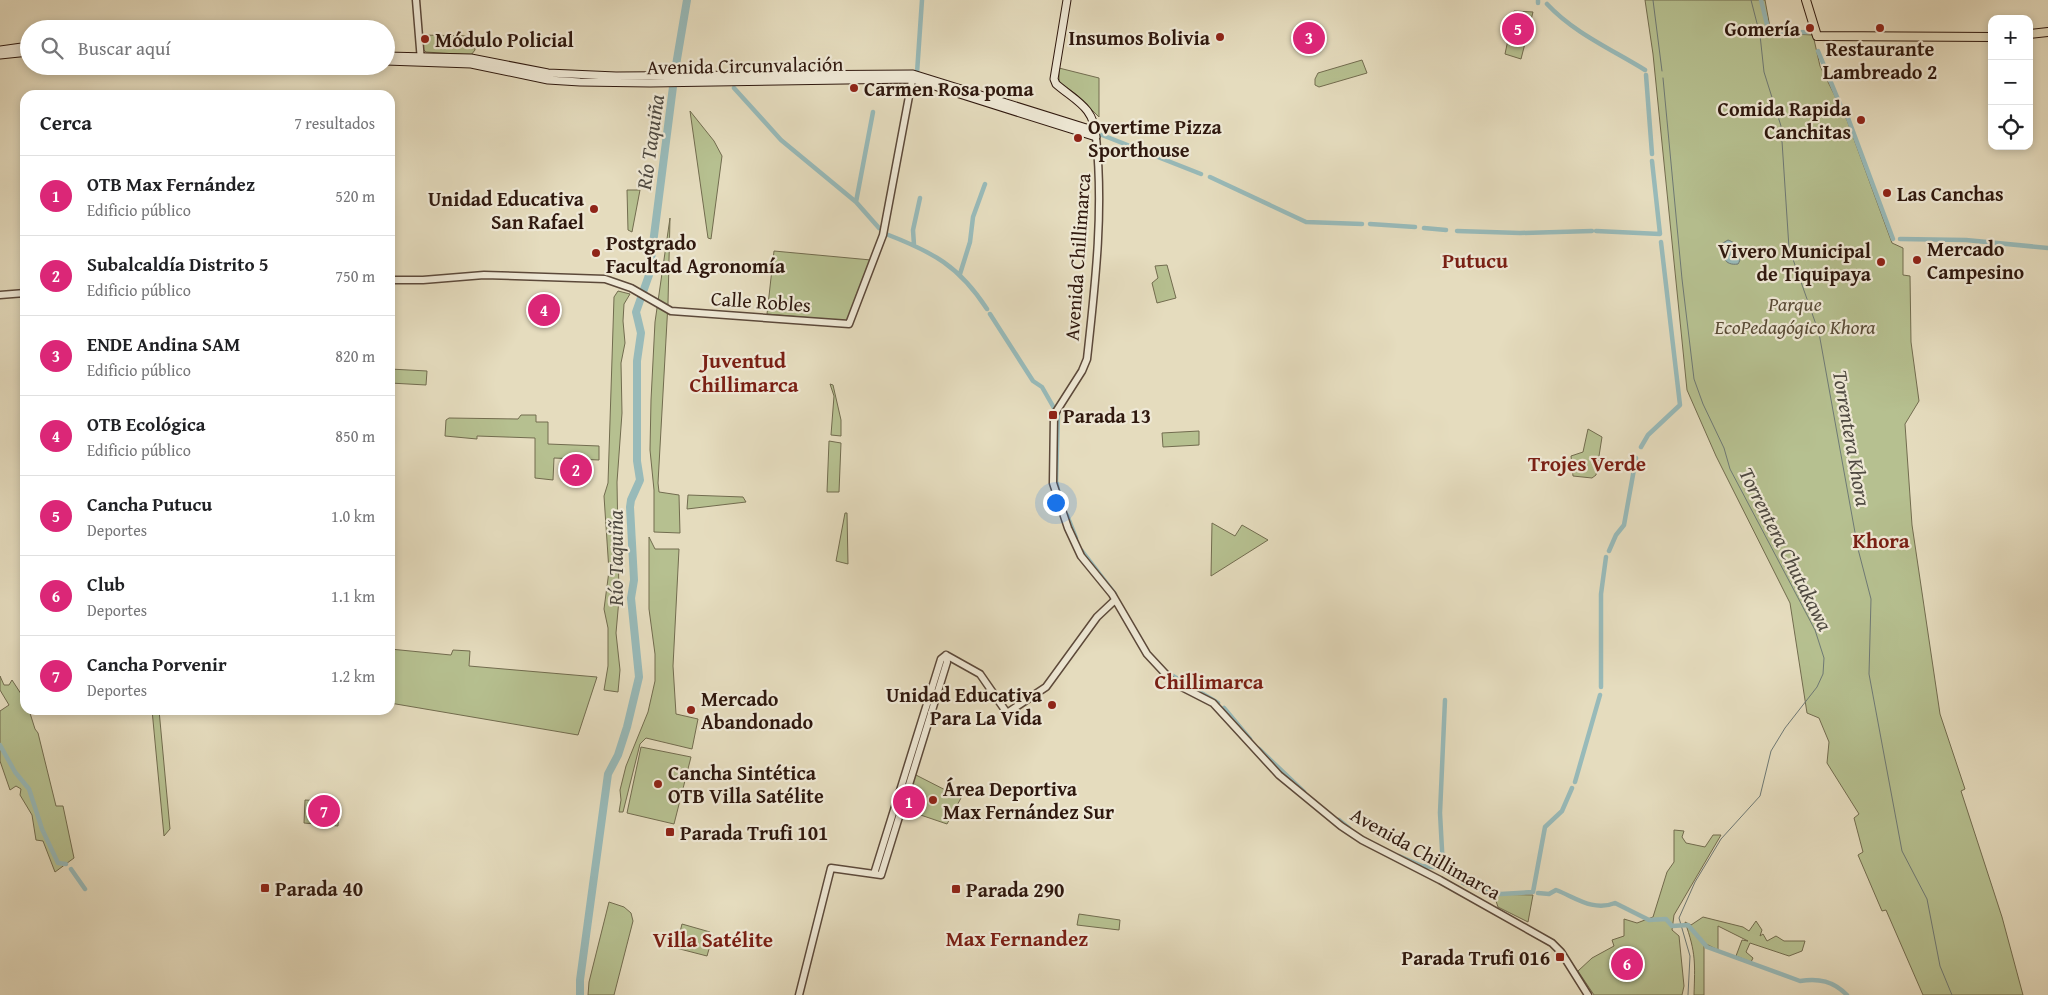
<!DOCTYPE html>
<html lang="es">
<head>
<meta charset="utf-8">
<style>
	:root { --surface:#fff; --page:#f6f6f6; --text:#202124; --muted:#757577; --line:#e0e0e0; --accent:#db2777 }
	body { margin:0; font-family:"Gentium Book Plus",serif; background:var(--page); color:var(--text) }
	.controls { position:absolute; right:15px; top:15px; display:grid; overflow:hidden; border-radius:10px; box-shadow:0 2px 8px #0003 }
	.controls button { width:45px; height:45px; display:grid; place-items:center; padding:0; border:0; border-bottom:1px solid var(--line); background:var(--surface); color:var(--text); font:25px sans-serif }
	.you { position:absolute; left:1055px; top:502px; width:18px; height:18px; margin:-12px; border:4px solid #fff; border-radius:50%; background:#1a73e8; box-shadow:0 0 0 8px #1a73e833 }
	.badge { display:grid; place-items:center; width:32px; height:32px; border-radius:50%; background:var(--accent); color:#fff; font-size:16px; font-weight:700 }
	.pin { position:absolute; translate:-50% -50%; border:2px solid #fff; box-shadow:0 1px 5px #0006 }
	.list { margin:0; padding:0; list-style:none }
	h2 { display:flex; justify-content:space-between; align-items:center; height:65px; margin:0; padding:0 20px; font-size:21px }
	h2 small { font-size:16px; font-weight:400; color:var(--muted) }
	.list li { display:grid; grid-template-columns:32px 1fr auto; gap:15px; align-items:center; box-sizing:border-box; height:80px; padding:0 20px; border-top:1px solid var(--line) }
	.list b { display:block; font-size:19px; white-space:nowrap }
	.list p { margin:0; font-size:16px; white-space:nowrap; color:var(--muted) }
	.list em { font-size:16px; font-style:normal; color:var(--muted) }
	.icon { flex:none; width:28px; height:28px; fill:none; stroke:currentColor; stroke-width:2; stroke-linecap:round; stroke-linejoin:round }
	.map { position:relative; flex:none; width:2048px; height:995px; overflow:hidden }
	.search { position:absolute; background:var(--surface); box-shadow:0 2px 8px #0003; left:20px; top:20px; width:375px; height:55px; display:flex; align-items:center; gap:12px; box-sizing:border-box; padding:0 18px; border-radius:28px; color:var(--muted); font-size:19px }
	.panel { position:absolute; background:var(--surface); box-shadow:0 2px 8px #0003; left:20px; top:90px; width:375px; height:625px; border-radius:15px }
	.map>svg:first-child { display:block }
	.green { fill:#b6c090; stroke:#726c4f }
	.water { fill:#98bab9; stroke:#6e7975 }
	.lines { fill:none; stroke-linecap:round; stroke-linejoin:round }
	.stream { stroke:#6e7975; stroke-width:1 }
	.canal { stroke:#98bab9; stroke-width:4.5 }
	.river { stroke:#98bab9; stroke-width:8 }
	.tertiary-casing { stroke:#5c493a; stroke-width:9 }
	.secondary-casing { stroke:#2f180e; stroke-width:9 }
	.primary-casing { stroke:#2f180e; stroke-width:10 }
	.tertiary { stroke:#eee8d5; stroke-width:6 }
	.secondary { stroke:#eee8d5; stroke-width:7 }
	.primary { stroke:#e5dcbe; stroke-width:8 }
	.poi-dot { fill:#8f2418; stroke:#eee8d5; stroke-width:2 }
	.labels { text-anchor:middle; dominant-baseline:central; stroke-width:4.5; stroke-linejoin:round; paint-order:stroke }
	.poi-label { font-size:20px; font-weight:bold; fill:#2f180e; stroke:#eee8d5; text-anchor:start }
	.street-label { font-size:20px; fill:#2f180e; stroke:#eee8d5 }
	.park-label { font-size:20px; font-style:italic; fill:#584a35; stroke:#eee8d5 }
	.water-label { font-size:21px; font-style:italic; fill:#4e4941; stroke:#eee8d5 }
	.neighbourhood-label { font-size:21px; font-weight:bold; fill:#7a1f14; stroke:#eee8d5 }
</style>
</head>
<body>
<div class="map">
<svg width="2048" height="995" viewBox="0 0 2048 995">
	<rect width="100%" height="100%" fill="#e5dcbe"/>
	<filter id="stains"><feTurbulence type="fractalNoise" baseFrequency=".004" numOctaves="4"/><feColorMatrix values="0 0 0 0 .2 0 0 0 0 .09 0 0 0 0 .02 0 0 0 .5 -.17"/></filter>
	<radialGradient id="worn" r=".72"><stop offset=".6" stop-color="#630" stop-opacity="0"/><stop offset="1" stop-color="#630" stop-opacity=".3"/></radialGradient>
	<path class="green" d="M1645,0h120l6,33 42,2 7,31 27,54 45,123 11,5v27l7,1 1,66 8,59 -14,23 7,101 28,189 25,75 -4,2 41,126 21,78h-100l-37,-85 -4,1 -24,-56 5,-3 -9,-34 5,-4 -32,-51 2,-21 -10,-24 -12,-5 -17,-110 -74,-147 -29,-66 -34,-336z
		M1514,11l19,1 -12,47 -16,-5z
		M421,35l53,1 1,14 -4,5 -45,-3 -3,-3z
		M1362,60l5,13 -48,14 -4,-2v-6l3,-6z
		M1059,68l40,10v39l-22,-22 -18,-13z
		M690,111l24,30 8,15 -11,83 -3,-1z
		M627,190h13l-8,42 -4,-2z
		M670,218l-2,85 -10,180 1,9 20,3 1,38 -26,-1v-42l-4,-40 1,-50 4,-78z
		M774,251l97,9 -23,61 -81,-7z
		M1167,265l9,33 -19,5 -5,-20 6,-5 -3,-12z
		M618,291l12,3 -6,10 -1,17 2,22 -4,20 1,50 -5,69 2,117 -3,34 4,37 -2,22 -14,-2 4,-24v-38l-4,-19 5,-38 -5,-75 4,-13 6,-186z
		M390,369l37,2 -1,14 -36,-2z
		M830,384l3,1 8,35v16l-10,-1 3,-39z
		M521,415h15v7h12v22l51,2v14l-45,-2 -1,22 -18,-2v-40l-58,-2v3l-32,-3 1,-16 3,-2 69,1z
		M1588,429l14,8 -6,38 -4,3 -19,-2 -2,-20 12,-4z
		M1199,431v14l-36,2 -1,-14z
		M829,441l12,2 -2,49h-12z
		M688,495l55,2 3,5 -59,7z
		M845,513h2l1,51 -12,-3z
		M1212,523l23,13 7,-11 26,15 -57,36z
		M649,537l6,12h24l-6,117 3,48 22,5 -6,30 -46,-11 -6,6 -17,68h-4l2,-12 -1,-10 6,-24 22,-54 7,-31v-27l-6,-45z
		M390,649l61,6 2,-5 17,1 -1,15 128,11 -19,58 -188,-32z
		M0,676l4,9h5l3,-5 13,20v10h4l6,19 3,4 18,73h7l11,52 -19,14 -12,-31 -7,-1 -4,-25 -12,-20 1,-6 -5,-3 -6,4 -10,-29v-50l9,-6 -9,-15z
		M152,710h7l11,119 -6,7z
		M641,747l50,10 -17,67 -47,-11z
		M914,774l47,24 -14,26 -44,-15z
		M305,800l34,2 -1,24 -34,-3z
		M1674,830l10,1 -2,6 4,6 19,4 8,-12h8l-47,80 -2,15 7,6 5,50 -2,9h-88l-16,-24 14,-13 22,-12 -2,-6 12,-4v-17l13,4 16,-6 14,-45 7,-10z
		M1486,894l47,1 -5,27 -30,-15 -2,-6z
		M609,902l15,5 7,6 2,8 -19,74h-26l1,-13z
		M1079,914l41,6 -1,10 -42,-5z
		M1703,917l40,10 6,4 7,-10 6,9 -2,6 3,-2 4,7 9,-5 8,5h21l-3,10 -13,5 -39,-13 -4,9 7,6 -2,4 -15,-6 6,-16 6,1 -30,-15v24l-14,-7v52h-10c1,-32 2,-42 -9,-73l6,3z
		M682,924l28,8 3,3 -6,21 -31,-8z"/>
	<path class="water" d="M1728,240c10,3 16,15 10,24 -14,2 -16,-8 -17,-20z"/>
	<g class="lines">
		<path class="stream" d="M1653,0l9,71
			M1751,0l9,35 4,37 17,54 8,122 30,85 39,216 13,50 -2,75 33,177 25,48 13,67 12,29
			M1663,78l19,201 12,100 9,25 21,44 6,21 85,161 9,28 -1,16 -6,13 -32,41 -14,23 -11,45 -39,43 -26,43 -16,36 11,38 -2,39"/>
		<path class="canal" d="M1538,0v3
			M1761,0l8,33 40,-1
			M1547,4c27,29 64,45 98,66
			M1818,51l24,58
			M675,71h3
			M917,73l5,-73
			M1646,75l6,79
			M734,88l47,52 75,62 23,26
			M1848,118l45,121
			M1102,135l99,39
			M1210,177l96,45 56,2
			M856,202l17,-90
			M1370,224l45,3
			M1424,228l22,2
			M1457,231l63,2 72,-2
			M1596,231l64,3 -8,-73
			M886,234c47,18 73,32 101,75
			M1900,239l66,1 82,8
			M914,245l-1,-15 7,-32
			M960,274l10,-32 3,-25 12,-33
			M990,314l43,67 9,6 12,21
			M1058,414l-2,67 3,13
			M1641,447l7,-12 32,-30 -19,-163
			M1067,515l9,23
			M1082,551l33,43
			M1609,551l7,-16 8,-10 12,-67
			M1168,673l50,30
			M1601,687v-93l5,-37
			M1224,708l26,31
			M0,745l15,27 14,17 13,40 16,34 8,1
			M1259,749l45,43
			M1575,782l25,-87
			M1339,820l10,8
			M1399,856l23,10 21,2 13,8
			M1443,868l-3,-55 5,-113
			M71,869l14,20
			M1463,883l20,8 18,3 32,-2 12,-65 17,-16 10,-23
			M1538,893l11,1 7,-4c19,7 37,22 59,13l34,17 17,-1 6,7 16,-1 19,22 93,34c19,-3 33,0 47,14"/>
		<path class="river" d="M580,995v-15l28,-206 10,-19 9,-28 12,-50 -8,-79 3,-18 -4,-73 1,-7 9,-20 -3,-19v-100l4,-28 -5,-21 13,-37 26,-204 12,-71"/>
		<g class="tertiary-casing">
			<path id="tertiary" d="M416,0l5,61
				M1096,137c8,74 -1,149 -9,222l-5,12 -28,44 -1,68 15,45 13,28 31,38 35,60 27,29 39,20 66,72 62,51 21,14 78,40 112,63 9,9 27,43
				M390,280h33l61,-5 121,4 26,9 40,23 178,13 34,-89 30,-160
				M0,295l25,-2
				M946,655l34,19 27,39 39,-26 51,-70 18,-17
				M874,874l67,-215 5,-4
				M799,995l32,-127 50,7 66,-213 -1,-7"/>
		</g>
		<g class="secondary-casing">
			<path id="secondary" d="M0,50l29,-4
				M0,55l29,-3
				M386,56l85,2 77,15 68,3 297,-2 183,57
				M386,61l85,3 77,16 32,2 70,1 262,-4 184,58c-2,-30 -19,-35 -40,-53l-2,-5 13,-79"/>
		</g>
		<g class="primary-casing">
			<path id="primary" d="M1806,0l11,36 175,1
				M2029,34l19,-2"/>
		</g>
		<use href="#tertiary" class="tertiary"/>
		<use href="#secondary" class="secondary"/>
		<use href="#primary" class="primary"/>
	</g>
	<g class="poi-dot">
		<circle cx="1810" cy="28" r="5"/>
		<circle cx="1880" cy="28" r="5"/>
		<circle cx="1220" cy="37" r="5"/>
		<circle cx="425" cy="39" r="5"/>
		<circle cx="854" cy="88" r="5"/>
		<circle cx="1861" cy="120" r="5"/>
		<circle cx="1078" cy="138" r="5"/>
		<circle cx="1887" cy="193" r="5"/>
		<circle cx="594" cy="209" r="5"/>
		<circle cx="596" cy="253" r="5"/>
		<circle cx="1917" cy="260" r="5"/>
		<circle cx="1881" cy="262" r="5"/>
		<rect x="1048" y="410" width="10" height="10" rx="2.5"/>
		<circle cx="1052" cy="705" r="5"/>
		<circle cx="691" cy="710" r="5"/>
		<circle cx="658" cy="784" r="5"/>
		<circle cx="933" cy="800" r="5"/>
		<rect x="665" y="827" width="10" height="10" rx="2.5"/>
		<rect x="260" y="883" width="10" height="10" rx="2.5"/>
		<rect x="951" y="884" width="10" height="10" rx="2.5"/>
		<rect x="1555" y="952" width="10" height="10" rx="2.5"/>
	</g>
	<g class="labels">
		<g class="poi-label">
			<text x="1800" y="28" text-anchor="end">Gomería</text>
			<text x="1210" y="37" text-anchor="end">Insumos Bolivia</text>
			<text x="435" y="39">Módulo Policial</text>
			<text x="1880" y="48" text-anchor="middle">Restaurante<tspan x="1880" dy="23">Lambreado 2</tspan></text>
			<text x="864" y="88">Carmen Rosa poma</text>
			<text x="1851" y="108" text-anchor="end">Comida Rapida<tspan x="1851" dy="23">Canchitas</tspan></text>
			<text x="1088" y="126">Overtime Pizza<tspan x="1088" dy="23">Sporthouse</tspan></text>
			<text x="1897" y="193">Las Canchas</text>
			<text x="584" y="198" text-anchor="end">Unidad Educativa<tspan x="584" dy="23">San Rafael</tspan></text>
			<text x="606" y="242">Postgrado<tspan x="606" dy="23">Facultad Agronomía</tspan></text>
			<text x="1927" y="248">Mercado<tspan x="1927" dy="23">Campesino</tspan></text>
			<text x="1871" y="250" text-anchor="end">Vivero Municipal<tspan x="1871" dy="23">de Tiquipaya</tspan></text>
			<text x="1063" y="415">Parada 13</text>
			<text x="1042" y="694" text-anchor="end">Unidad Educativa<tspan x="1042" dy="23">Para La Vida</tspan></text>
			<text x="701" y="698">Mercado<tspan x="701" dy="23">Abandonado</tspan></text>
			<text x="668" y="772">Cancha Sintética<tspan x="668" dy="23">OTB Villa Satélite</tspan></text>
			<text x="943" y="788">Área Deportiva<tspan x="943" dy="23">Max Fernández Sur</tspan></text>
			<text x="680" y="832">Parada Trufi 101</text>
			<text x="275" y="888">Parada 40</text>
			<text x="966" y="889">Parada 290</text>
			<text x="1550" y="957" text-anchor="end">Parada Trufi 016</text>
		</g>
		<g class="street-label">
			<text transform="translate(745 65) rotate(-1)">Avenida Circunvalación</text>
			<text transform="translate(1077 257) rotate(-86)">Avenida Chillimarca</text>
			<text transform="translate(761 301) rotate(4)">Calle Robles</text>
			<text transform="translate(1426 853) rotate(29)">Avenida Chillimarca</text>
		</g>
		<g class="park-label">
			<text x="1795" y="303">Parque<tspan x="1795" dy="23">EcoPedagógico Khora</tspan></text>
		</g>
		<g class="water-label">
			<text transform="translate(650 142) rotate(-82)">Río Taquiña</text>
			<text transform="translate(1852 438) rotate(80)">Torrentera Khora</text>
			<text transform="translate(1786 549) rotate(63)">Torrentera Chutakawa</text>
			<text transform="translate(615 558) rotate(-90)">Río Taquiña</text>
		</g>
		<g class="neighbourhood-label">
			<text x="1475" y="260">Putucu</text>
			<text x="744" y="360">Juventud<tspan x="744" dy="24">Chillimarca</tspan></text>
			<text x="1587" y="463">Trojes Verde</text>
			<text x="1881" y="540">Khora</text>
			<text x="1209" y="681">Chillimarca</text>
			<text x="1017" y="938">Max Fernandez</text>
			<text x="713" y="939">Villa Satélite</text>
		</g>
	</g>
	<rect width="100%" height="100%" filter="url(#stains)"/>
	<rect width="100%" height="100%" fill="url(#worn)"/>
</svg>
<div class="controls">
<button>+</button>
<button>−</button>
<button><svg class="icon" aria-label="locate" viewBox="0 0 24 24"><circle cx="12" cy="12" r="6"/><path d="M12 2v4M12 18v4M2 12h4M18 12h4"/></svg></button>
</div>
<div class="you"></div>
<div class="pin badge" style="left:909px;top:802px">1</div>
<div class="pin badge" style="left:576px;top:470px">2</div>
<div class="pin badge" style="left:1309px;top:38px">3</div>
<div class="pin badge" style="left:544px;top:310px">4</div>
<div class="pin badge" style="left:1518px;top:29px">5</div>
<div class="pin badge" style="left:1627px;top:964px">6</div>
<div class="pin badge" style="left:324px;top:811px">7</div>
<div class="search"><svg class="icon" aria-label="search" viewBox="0 0 24 24"><circle cx="10" cy="10" r="6"/><path d="M15 15l6 6"/></svg>Buscar aquí</div>
<section class="panel">
<h2>Cerca<small>7 resultados</small></h2>
<ul class="list">
<li><span class="badge">1</span><div><b>OTB Max Fernández</b><p>Edificio público</p></div><em>520 m</em></li>
<li><span class="badge">2</span><div><b>Subalcaldía Distrito 5</b><p>Edificio público</p></div><em>750 m</em></li>
<li><span class="badge">3</span><div><b>ENDE Andina SAM</b><p>Edificio público</p></div><em>820 m</em></li>
<li><span class="badge">4</span><div><b>OTB Ecológica</b><p>Edificio público</p></div><em>850 m</em></li>
<li><span class="badge">5</span><div><b>Cancha Putucu</b><p>Deportes</p></div><em>1.0 km</em></li>
<li><span class="badge">6</span><div><b>Club</b><p>Deportes</p></div><em>1.1 km</em></li>
<li><span class="badge">7</span><div><b>Cancha Porvenir</b><p>Deportes</p></div><em>1.2 km</em></li>
</ul>
</section>
</div>
</body>
</html>
